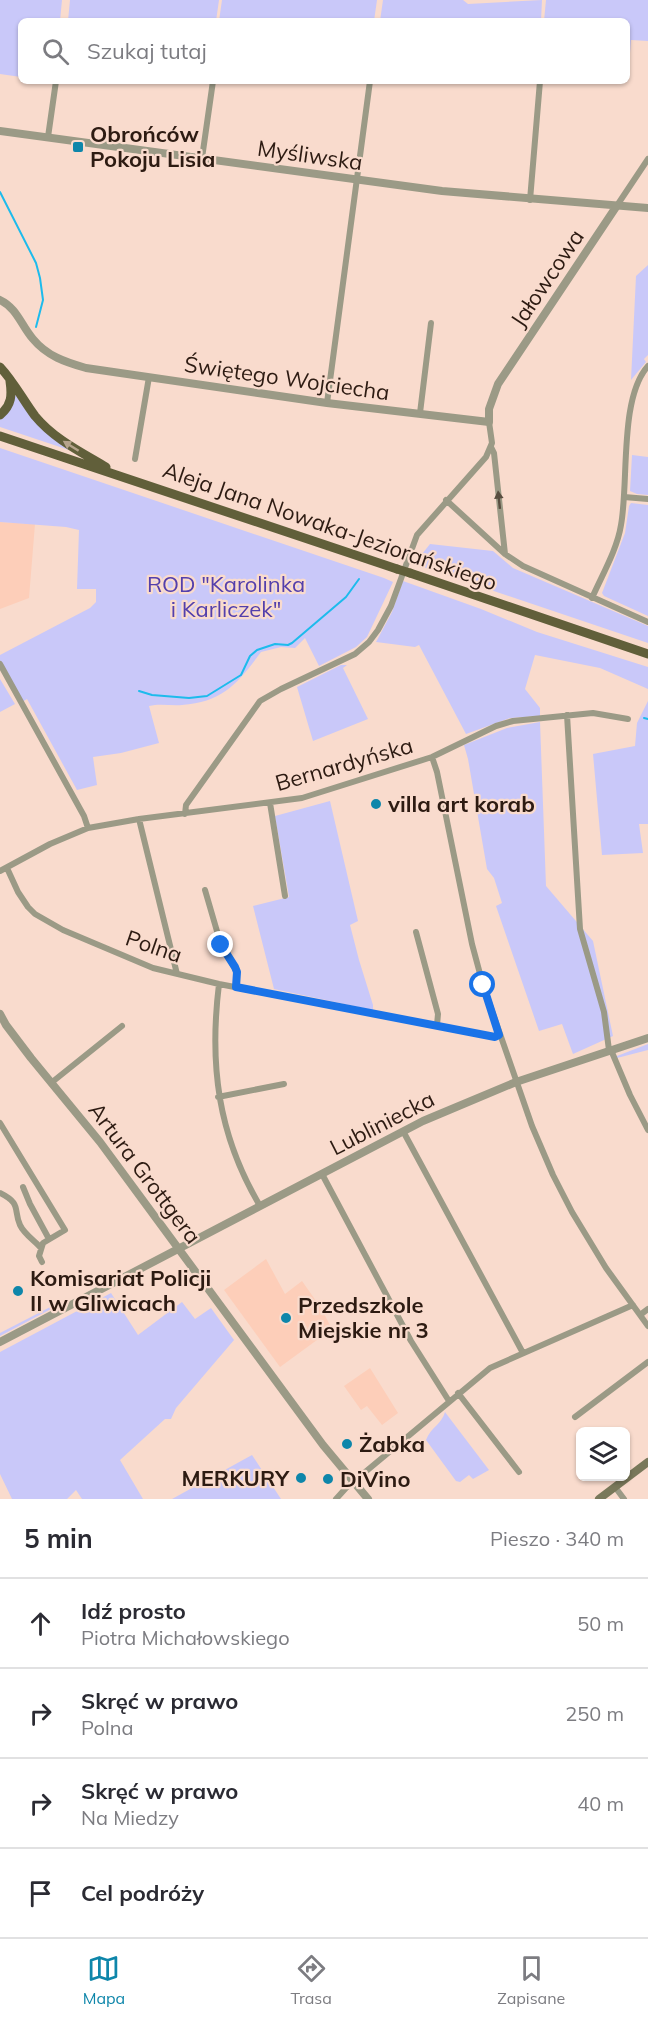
<!DOCTYPE html>
<html lang="pl">
<head>
<meta charset="utf-8">
<style>
	:root { --surface:#fff; --page:#f7f7f7; --text:#2b2b33; --muted:#7c7c81; --line:#e1e1e2; --accent:#0e86aa }
	body { margin:0; font-family:Mulish,sans-serif; background:var(--page); color:var(--text) }
	.controls { position:absolute; right:18px; bottom:18px; display:grid; overflow:hidden; border-radius:9px; box-shadow:0 2px 4px #0004 }
	.controls button { width:54px; height:54px; display:grid; place-items:center; padding:0; border:0; border-bottom:2px solid var(--line); background:var(--surface); color:var(--text); font:30px sans-serif }
	.stop { position:absolute; width:18px; height:18px; margin:-14px; border:4px solid #1a73e8; border-radius:50%; background:#fff }
	.stop.end { background:#1a73e8; border-color:#fff; box-shadow:0 2px 6px #0008 }
	.list { margin:0; padding:0; list-style:none }
	h2 { display:flex; justify-content:space-between; align-items:center; height:78px; margin:0; padding:0 24px; font-size:26px }
	h2 small { font-size:20px; font-weight:400; color:var(--muted) }
	.list li { display:grid; grid-template-columns:39px 1fr auto; gap:18px; align-items:center; box-sizing:border-box; height:90px; padding:0 24px; border-top:2px solid var(--line) }
	.list b { display:block; font-size:22px; white-space:nowrap }
	.list p { margin:0; font-size:20px; white-space:nowrap; color:var(--muted) }
	.list em { font-size:20px; font-style:normal; color:var(--muted) }
	.icon { flex:none; width:33px; height:33px; fill:none; stroke:currentColor; stroke-width:2; stroke-linecap:round; stroke-linejoin:round }
	.map { position:relative; flex:none; width:648px; height:1499px; overflow:hidden }
	.search { position:absolute; background:var(--surface); box-shadow:0 2px 4px #0004; left:18px; right:18px; top:18px; height:66px; display:flex; align-items:center; gap:15px; box-sizing:border-box; padding:0 21px; border-radius:9px; color:var(--muted); font-size:22px }
	.sheet { height:438px; background:var(--surface) }
	nav { display:flex; justify-content:space-around; align-items:center; box-sizing:border-box; height:84px; border-top:2px solid var(--line); background:var(--surface); font-size:16px; color:var(--muted) }
	nav a { display:grid; justify-items:center; gap:3px }
	nav .on { color:var(--accent) }
	.map>svg:first-child { display:block }
	.built { fill:#fdceb9 }
	.green { fill:#c9c8f9 }
	.lines { fill:none; stroke-linecap:round; stroke-linejoin:round }
	.stream { stroke:#1dbbec; stroke-width:2 }
	.minor { stroke:#9b9a86; stroke-width:6 }
	.tertiary { stroke:#9b9a86; stroke-width:8 }
	.secondary { stroke:#79785a; stroke-width:8 }
	.primary { stroke:#615f3a; stroke-width:9 }
	.primary-bridge { stroke:#615f3a; stroke-width:9 }
	.oneway { fill:#b5a38b }
	.oneway2 { fill:#594e40 }
	.route { stroke:#1a73e8; stroke-width:8 }
	.poi-dot { fill:#0e86aa; stroke:#f9dbcd; stroke-width:2 }
	.labels { text-anchor:middle; dominant-baseline:central; stroke-width:4.5; stroke-linejoin:round; paint-order:stroke }
	.poi-label { font-size:22px; font-weight:bold; fill:#2d1b12; stroke:#f9dbcd; text-anchor:start }
	.street-label { font-size:22px; fill:#2d1b12; stroke:#f9dbcd }
	.park-label { font-size:22px; fill:#533fac; stroke:#f9dbcd }
</style>
</head>
<body>
<div class="map">
<svg width="648" height="1499" viewBox="0 0 648 1499">
	<rect width="100%" height="100%" fill="#f9dbcd"/>
	<path class="built" d="M0,522l35,2 -6,74 -29,11z
		M266,1259l19,35 17,-13 19,27 11,21 -52,38 -56,-77z
		M370,1368l28,45 -16,12 -15,-19 -6,4 -17,-24z"/>
	<path class="green" d="M0,0h62l-2,21h-39v56l-21,-3z
		M70,0h149l-3,21h-148z
		M222,0h155l-3,21h-155z
		M383,0h80l5,4 74,-4 -1,21h-161z
		M546,0h102v41l-17,-1 -2,26h-2v-45h-83z
		M648,265v90l-4,4 2,3 -15,18 5,-104z
		M16,393l53,57 -69,-23v-8l12,-13z
		M0,448l384,130 9,4 -26,55 -11,10 -37,19 -14,-28 -10,10 -14,-1 -20,5c-23,31 -38,50 -79,53 -11,1 -22,-2 -33,1l10,37 -38,10 -28,4 4,28 -20,5 -50,-91 -5,3 -22,-38v-9l90,-47 6,-6v-13h-19l2,-59 -13,-3 -66,-5z
		M632,455l16,2v38l-11,-1 -7,-3z
		M631,503l17,2v111l-44,-20 -2,-3 23,-60 4,-27z
		M430,544l63,7 20,17 135,58v17l-234,-79z
		M403,581l78,28 56,23 111,35v22l-48,-21 -65,-13 -10,34 15,19v8l-30,2 -44,16 -47,-89 -4,2 -39,-5 16,-30z
		M341,665h6l-4,3 25,51 -55,22 -16,-54z
		M0,679l15,25 -15,8z
		M648,701v123h-9l4,29 -41,2 -9,-101 42,-8 2,-23z
		M540,722l6,164 47,55 20,95 -40,18 -11,-30 -23,7 -43,-125 6,-3 -8,-25 -7,-9 -19,-110 -4,-14 43,-17z
		M330,801l28,120 -8,4 9,35 14,45v5l-99,-21 -21,-83 36,-9 -14,-81z
		M648,1044v6l-31,8v-2z
		M111,1293l27,42 44,-33 13,17 16,-11 23,32 -58,68 -5,11h-6l-45,41 23,39h-61l-6,-9 -9,9h-55l-12,-25v-122z
		M58,1303l-2,5 -3,3 -2,-2 -51,27v-3z
		M445,1412l6,8 38,50 -16,9 -4,-4 -9,7 -4,-1 -30,-41c5,-13 16,-16 19,-28z
		M252,1455l29,44h-109z"/>
	<g class="lines">
		<path class="stream" d="M0,192l36,71 4,15 3,22 -7,27
			M139,691l13,4 37,3 18,-2 34,-21 9,-19 7,-6 18,-6 13,1 4,-2 54,-46 13,-18
			M644,718l4,1"/>
		<path class="minor" d="M48,137l8,-56
			M202,158l11,-77
			M530,200l10,-119
			M616,207l32,-48
			M327,403l43,-322
			M420,413l11,-90
			M491,447l3,6 11,101
			M135,459l14,-82
			M624,497l24,2
			M446,500l59,54 18,12 125,56
			M592,598c10,-23 25,-48 29,-73 8,-43 -2,-127 27,-159
			M0,664l84,152 4,12
			M567,715l13,214 24,83 5,38
			M432,757l5,15 35,172 11,41 49,141 21,49 19,37 34,56 42,58
			M270,803l15,93
			M185,814l1,-9 74,-104 21,-12 74,-35 14,-12 9,-12 13,-24 26,-71 69,-78 6,-14 -3,-21
			M139,819l38,155
			M7,868l11,24 10,15 7,7 28,16 90,38 66,16 276,53 4,-2
			M0,871l50,-27 38,-16 51,-9 163,-21 130,-41 64,-31 17,-5 80,-8 35,6
			M205,890l16,55 16,27 -1,15
			M416,932l22,82 -1,11
			M219,984c-10,81 -1,151 41,222
			M611,1050l19,45 18,35
			M51,1083l71,-57
			M218,1097l66,-13
			M0,1123l65,107 -22,13 -4,13 3,6
			M403,1131l120,222
			M322,1174l89,167 38,60
			M23,1187l7,17 19,35
			M0,1193c22,11 13,16 20,32 4,9 15,16 21,23
			M640,1315l8,-6
			M458,1393l61,79
			M575,1417l73,-55
			M615,1487l9,12
			M336,1499l10,-11 144,-120 143,-63"/>
		<path class="tertiary" d="M0,131l442,60 206,17
			M0,300c17,8 21,25 33,39 14,17 32,23 53,29l241,35 162,19v-13l9,-25 118,-177
			M0,1014l6,11 25,33 69,84 223,303 45,54
			M0,1342l423,-221 93,-39 132,-44"/>
		<path class="secondary" d="M599,1499l49,-37"/>
		<path class="primary" d="M0,367c14,15 23,33 35,49 19,23 46,36 71,51
			M0,415c12,-10 12,-20 10,-34
			M0,436l397,133
			M410,573l238,81"/>
		<path class="primary-bridge" d="M397,569l13,4"/>
	</g>
	<defs><path id="oneway-solid" d="M-6-.8H1V-3.2L6.5 0L1 3.2V.8H-6Z" transform="scale(1.5)"/></defs>
	<use class="oneway" href="#oneway-solid" transform="translate(71 446) rotate(-148)"/>
	<use class="oneway2" href="#oneway-solid" transform="translate(499 500) rotate(-96)"/>
	<g class="lines">
		<path class="route" d="M221,945l14,22 2,5 -1,15 259,50 4,-2 -16,-50"/>
	</g>
	<g class="poi-dot">
		<rect x="72" y="141" width="12" height="12" rx="3"/>
		<circle cx="376" cy="804" r="6"/>
		<circle cx="18" cy="1291" r="6"/>
		<circle cx="286" cy="1318" r="6"/>
		<circle cx="347" cy="1444" r="6"/>
		<circle cx="301" cy="1478" r="6"/>
		<circle cx="328" cy="1479" r="6"/>
	</g>
	<g class="labels">
		<g class="poi-label">
			<text x="90" y="134">Obrońców<tspan x="90" dy="25">Pokoju Lisia</tspan></text>
			<text x="388" y="804">villa art korab</text>
			<text x="30" y="1278">Komisariat Policji<tspan x="30" dy="25">II w Gliwicach</tspan></text>
			<text x="298" y="1305">Przedszkole<tspan x="298" dy="25">Miejskie nr 3</tspan></text>
			<text x="359" y="1444">Żabka</text>
			<text x="289" y="1478" text-anchor="end">MERKURY</text>
			<text x="340" y="1479">DiVino</text>
		</g>
		<g class="street-label">
			<text transform="translate(310 155) rotate(8)">Myśliwska</text>
			<text transform="translate(547 278) rotate(-56)">Jałowcowa</text>
			<text transform="translate(287 378) rotate(8)">Świętego Wojciecha</text>
			<text transform="translate(330 526) rotate(19)">Aleja Jana Nowaka-Jeziorańskiego</text>
			<text transform="translate(344 764) rotate(-16)">Bernardyńska</text>
			<text transform="translate(154 946) rotate(19)">Polna</text>
			<text transform="translate(382 1123) rotate(-27)">Lubliniecka</text>
			<text transform="translate(145 1173) rotate(53)">Artura Grottgera</text>
		</g>
		<g class="park-label">
			<text x="226" y="584">ROD "Karolinka<tspan x="226" dy="25">i Karliczek"</tspan></text>
		</g>
	</g>
</svg>
<div class="controls">
<button><svg class="icon" aria-label="layers" viewBox="0 0 24 24"><path d="M12 4l9 5-9 5-9-5zM3 14l9 5 9-5"/></svg></button>
</div>
<div class="stop" style="left:483px;top:985px"></div>
<div class="stop end" style="left:221px;top:945px"></div>
<div class="search"><svg class="icon" aria-label="search" viewBox="0 0 24 24"><circle cx="10" cy="10" r="6"/><path d="M15 15l6 6"/></svg>Szukaj tutaj</div>
</div>
<section class="sheet">
<h2>5 min<small>Pieszo · 340 m</small></h2>
<ul class="list">
<li><svg class="icon" aria-label="ahead" viewBox="0 0 24 24"><path d="M12 20V5M6 11l6-6 6 6"/></svg><div><b>Idź prosto</b><p>Piotra Michałowskiego</p></div><em>50 m</em></li>
<li><svg class="icon" aria-label="right" viewBox="0 0 24 24"><path d="M7 20v-9h11M14 6l5 5-5 5"/></svg><div><b>Skręć w prawo</b><p>Polna</p></div><em>250 m</em></li>
<li><svg class="icon" aria-label="right" viewBox="0 0 24 24"><path d="M7 20v-9h11M14 6l5 5-5 5"/></svg><div><b>Skręć w prawo</b><p>Na Miedzy</p></div><em>40 m</em></li>
<li><svg class="icon" aria-label="arrive" viewBox="0 0 24 24"><path d="M6 21V4h12l-3 4 3 4H6"/></svg><div><b>Cel podróży</b></div></li>
</ul>
</section>
<nav>
<a class="on"><svg class="icon" aria-label="map" viewBox="0 0 24 24"><path d="M3 6l6-2 6 2 6-2v14l-6 2-6-2-6 2zM9 4v14M15 6v14"/></svg>Mapa</a>
<a><svg class="icon" aria-label="directions" viewBox="0 0 24 24"><path d="M12 3l9 9-9 9-9-9zM9 14v-3h6M13 9l2 2-2 2"/></svg>Trasa</a>
<a><svg class="icon" aria-label="saved" viewBox="0 0 24 24"><path d="M7 4h10v16l-5-4-5 4z"/></svg>Zapisane</a>
</nav>
</body>
</html>
